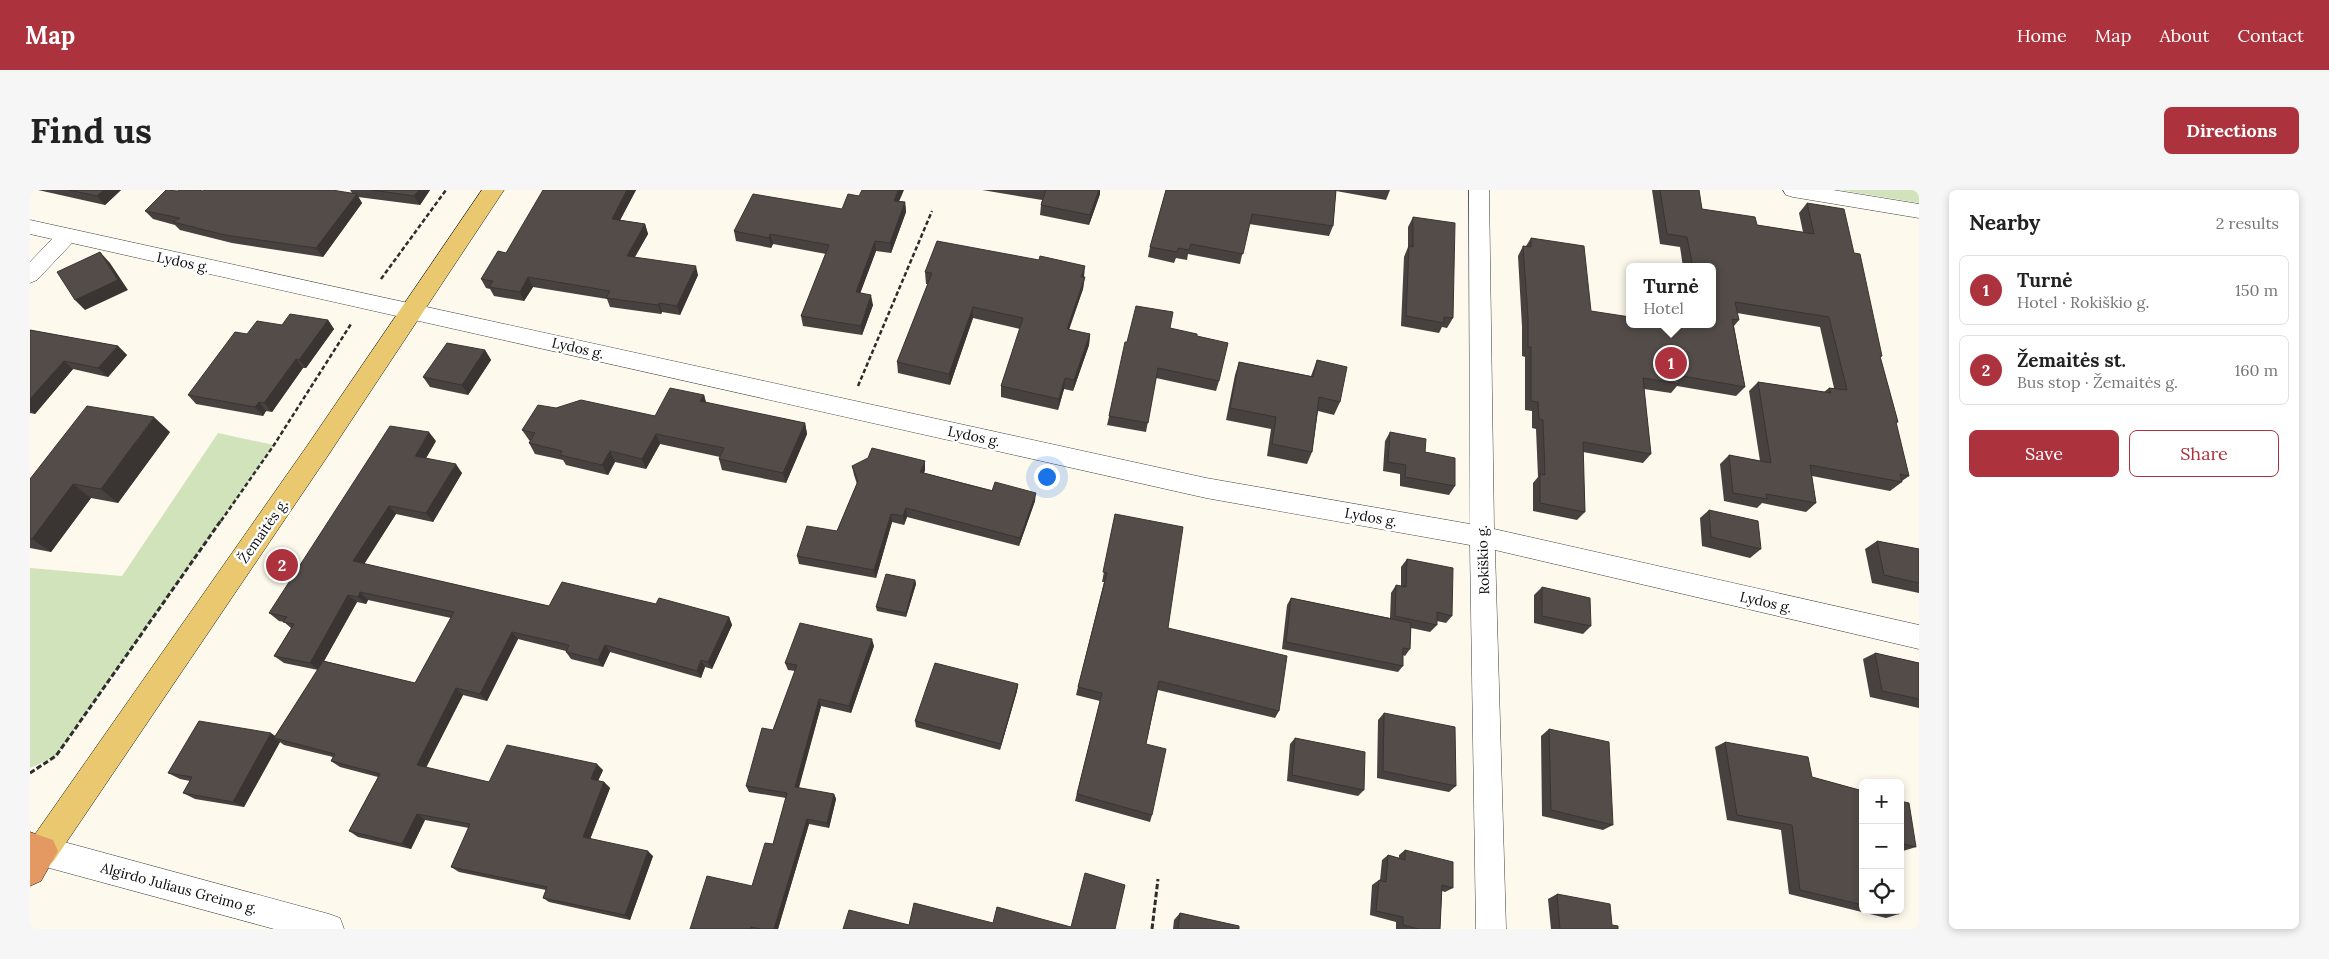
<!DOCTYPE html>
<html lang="en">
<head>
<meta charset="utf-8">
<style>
	:root { --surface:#fff; --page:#f6f6f6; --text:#222; --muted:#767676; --line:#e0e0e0; --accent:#ac333d }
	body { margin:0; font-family:Lora,serif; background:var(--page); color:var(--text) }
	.controls { position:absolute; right:15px; bottom:15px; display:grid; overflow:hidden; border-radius:8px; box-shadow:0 2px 8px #0003 }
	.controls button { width:45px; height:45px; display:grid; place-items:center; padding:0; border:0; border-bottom:1px solid var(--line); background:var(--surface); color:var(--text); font:25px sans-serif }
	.you { position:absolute; left:1016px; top:286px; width:18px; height:18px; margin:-12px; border:4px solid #fff; border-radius:50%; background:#1a73e8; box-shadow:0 0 0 8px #1a73e833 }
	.badge { display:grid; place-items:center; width:32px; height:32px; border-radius:50%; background:var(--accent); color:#fff; font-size:16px; font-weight:700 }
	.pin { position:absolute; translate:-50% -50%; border:2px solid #fff; box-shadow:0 1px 5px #0006 }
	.popup { position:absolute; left:1596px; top:73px; width:90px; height:65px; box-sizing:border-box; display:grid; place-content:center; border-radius:8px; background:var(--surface); filter:drop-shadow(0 1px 4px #0005); font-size:16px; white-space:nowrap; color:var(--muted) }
	.popup b { font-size:19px; color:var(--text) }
	.popup::after { content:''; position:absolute; left:50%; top:100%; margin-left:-10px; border:10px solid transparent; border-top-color:var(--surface) }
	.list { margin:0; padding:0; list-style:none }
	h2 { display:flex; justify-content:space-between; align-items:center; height:65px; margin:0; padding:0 20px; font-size:21px }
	h2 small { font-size:16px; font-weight:400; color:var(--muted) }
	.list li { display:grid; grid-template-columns:32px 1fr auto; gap:15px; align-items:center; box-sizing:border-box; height:70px; margin:0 10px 10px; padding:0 10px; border:1px solid var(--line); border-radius:8px }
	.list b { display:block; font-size:19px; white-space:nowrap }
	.list p { margin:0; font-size:16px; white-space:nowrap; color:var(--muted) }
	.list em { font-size:16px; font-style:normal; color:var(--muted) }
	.actions { display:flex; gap:10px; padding:15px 20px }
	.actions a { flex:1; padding:11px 0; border:1px solid var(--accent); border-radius:8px; text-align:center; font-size:18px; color:var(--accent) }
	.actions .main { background:var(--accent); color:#fff }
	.icon { flex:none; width:28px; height:28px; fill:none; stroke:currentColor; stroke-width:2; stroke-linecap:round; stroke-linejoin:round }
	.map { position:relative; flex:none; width:1889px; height:739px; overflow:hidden; border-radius:8px }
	header { display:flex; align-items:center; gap:30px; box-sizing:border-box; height:70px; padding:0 25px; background:var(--accent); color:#fff }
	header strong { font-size:24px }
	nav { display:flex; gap:28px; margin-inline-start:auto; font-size:18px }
	.intro { display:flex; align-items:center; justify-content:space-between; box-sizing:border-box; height:120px; padding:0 30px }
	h1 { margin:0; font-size:35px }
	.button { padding:12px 22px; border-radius:8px; background:var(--accent); color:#fff; font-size:18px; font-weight:700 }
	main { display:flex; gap:30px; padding:0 30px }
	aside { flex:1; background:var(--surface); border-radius:8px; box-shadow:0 2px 8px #0003 }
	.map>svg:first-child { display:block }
	.green { fill:#d1e3ba }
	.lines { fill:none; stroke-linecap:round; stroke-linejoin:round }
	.street-casing { stroke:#3e3e3e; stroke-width:1 }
	.primary-casing { stroke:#1c1c1c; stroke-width:1 }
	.highway-casing { stroke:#1c1c1c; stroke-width:1 }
	.path-far1 { stroke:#2d2d2d; stroke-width:2.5; stroke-dasharray:4.5 2.5; stroke-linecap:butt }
	.path { stroke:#2d2d2d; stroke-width:3; stroke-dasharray:5.5 2.5; stroke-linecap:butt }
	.street { fill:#fff; fill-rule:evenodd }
	.primary { fill:#e9c86f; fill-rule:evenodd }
	.highway { fill:#e49963; fill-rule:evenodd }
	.wall { fill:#47413f; fill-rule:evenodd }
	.shaded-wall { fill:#3a3533 }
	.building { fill:#534c49; stroke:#3a3533 }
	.labels { text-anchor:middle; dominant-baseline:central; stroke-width:5; stroke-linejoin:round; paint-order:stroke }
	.street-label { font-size:14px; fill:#0b0b0b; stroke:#fff }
</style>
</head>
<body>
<header>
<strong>Map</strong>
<nav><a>Home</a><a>Map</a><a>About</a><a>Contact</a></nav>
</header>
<div class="intro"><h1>Find us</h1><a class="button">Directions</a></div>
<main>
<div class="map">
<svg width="1889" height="739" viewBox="0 0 1889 739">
	<rect width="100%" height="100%" fill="#fdf9ec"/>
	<path class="green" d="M1810,0h79v13z
		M188,243l56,12 -218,311 -26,12v-200l92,8z"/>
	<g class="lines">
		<g class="street-casing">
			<path id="street" d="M1439,0h20l5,339 425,96v24l-424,-99 11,379h-30l-6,-384 -264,-47 -1134,-255 -35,37 -7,3v-21l22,-23 -22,-5v-14l1176,258 264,46z
				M1753,0h50l86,14v14l-126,-21 -7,-2z
				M12,646l287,78 11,4 4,11h-70l-232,-63 -10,-5v-20z"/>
		</g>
		<g class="primary-casing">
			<path id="primary" d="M452,0h22l-179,270 -272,402 -11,5 -11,-5v-22l276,-394z"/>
		</g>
		<g class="highway-casing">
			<path id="highway" d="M0,642l23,8 5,11 -17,30 -11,5z"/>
		</g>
		<path class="path-far1" d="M351,89l65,-89
			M828,196l74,-175
			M191,331l53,-76 77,-121"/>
		<path class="path" d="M0,583l26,-17 166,-237
			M1122,739l6,-50"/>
		<use href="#street" class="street"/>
		<use href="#primary" class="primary"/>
		<use href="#highway" class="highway"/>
	</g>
	<path class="wall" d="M8,0h83l-16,15z
		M320,0h80l-10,15 -62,-8 4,6 -39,54 -91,-14 -52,-13 -5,-5 -22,-6 -8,-8 33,-20 174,2z
		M606,0l-16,30 25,4 3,10 -13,23 63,18 -18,40 -18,-3 -1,2 -51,-7 -3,-8 -74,-12 -9,14 -30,-5 -4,-7 -4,-1 -5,-9 25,-26 79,-62z
		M952,0h118v4l-11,31 -49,-10 1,-10 1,-5z
		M1136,0h224l-4,10 -50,-9 -3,35 -4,10 -80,-12 -9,40 -52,-10 -1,6 -11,-2 -2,5 -26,-6 2,-10z
		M1622,0h47l3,19 55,16 46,7 -4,-19 8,-10 47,50 28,103 -2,2 18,64 -2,1 13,53 -7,5v1l-12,9 -78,-15 4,27 -10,9 -44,-9 -5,5 -33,-7 -4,-37 9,-9 31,6 -11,-70 9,-9 66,10 5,-4h5l-14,-61 -83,-14 2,7 -5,6 11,61 -9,9 -59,-10 -6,7 -27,-4 7,65 -8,9 -60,-11 2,60 -8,8 -44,-9v-28l5,-6 -2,-48 -4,-1v-17l-7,-1v-53l-3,-1v-29l-4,-71 5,-10h3l5,-8 60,73 39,13h82v-57h-29l-3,-20 -20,-3z
		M869,11l6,1 1,10 -15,41 -15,-2 -16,42 13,12 -11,30 -59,-9 -2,-10 25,-62 -53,-10 -2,4 -35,-7 -2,-10 108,-22z
		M1383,27l40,101 -6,10 -5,-1 -3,6 -38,-7 3,-69 4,-10v-20z
		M895,82l159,5 -1,12 -14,41 21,4 -1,11 -16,46 -9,-2 -6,21 -57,-13v-11l19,-57 -47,-11 -23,67 -52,-12 -1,-11 31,-78h-2z
		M298,130l6,9 -28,39h-3l-31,44 -6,-1 -3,5 -67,-12 -8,-9 59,-61 35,-9z
		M1140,138l27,8 22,45 -3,10 -60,-13 -10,54 -39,-7 20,-83z
		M0,140l88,16 9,9 -19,22 -35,-8 -38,45 -5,-1z
		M455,160l6,10 -23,35 -38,-8 -7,-10z
		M1287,170l23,42 -6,13 -16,-4 -6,41 -5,12 -40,-8 4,-27 -45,-9 9,-45 4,-13 72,14z
		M674,205l2,8 99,20 2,11 -21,49 -64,-13 -3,-11 1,-2 -60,-13 -14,25 -31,-7 -7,13 -42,-10 -3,-5 -28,-6 -6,-11 1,-2 -1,-1 -7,-10 34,-22 99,8z
		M140,242l-52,71 -27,-5 -40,54 -21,-4v-69z
		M1360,242l35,20 30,34 -6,9 -49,-9v-12l-17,-3 2,-30z
		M406,251l-10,17 36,15 -29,49 -37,-8 -32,50 185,42 107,-2 73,13 3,8 -20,44 -7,-2 -4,11 -91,-26 -7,15 -32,-8 -5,-7v-1l-48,-12 -31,62 -24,-6 -37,73 63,14 114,-12 -5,11 6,1 6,6 -20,51 63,17 -23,64 -81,-18 -6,-4 3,-8 -87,-18 -8,-5 18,-39 -44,-8 -14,29 -53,-12 -9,-6 29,-54 -38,-10 -9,-6 2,-4 -49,-12 -4,-3 -36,65 -49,-8 -12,-6 7,-12 -10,-2 -12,-6 107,-37 43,-66 -34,-7 -10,-7 17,-28 -7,-6 -5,-1 -10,-8zM338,410l83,18 -36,65 -91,-22 33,-59 9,2z
		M822,276l73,4 -1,3 111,28 -16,45 -112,-29 -3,8 -12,-3 -16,56 -77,-14 -2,-8 40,-25 20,-47 -3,-9z
		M1679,320l52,39 -11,9 -48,-12 -2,-28z
		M1085,324l53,114 111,83 -4,7 -117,-28 -12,54 6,71 -2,7 -75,-21 25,-100 -24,-6 28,-113h-2z
		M1847,351l42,8v44l-47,-10 -7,-34z
		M1377,369l45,57 -6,7 -9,-2v4l-7,7 -19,-4 -1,21 -5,7 -2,-1v11l-5,6 -116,-23 5,-44 4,-7 99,20 1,-25 5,-8 5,1v-19z
		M885,390l1,4 -10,33 -29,-6 -1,-4z
		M1512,397l49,39 -8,8 -49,-11v-28z
		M844,456l-23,67 -30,-7 -22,82 35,6 2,5 -7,29 -20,-4 -31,105h-88l62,-43 21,-42 13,-46 -37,-6 -3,-6 27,-56 22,-59 -7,-1 -3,-7z
		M1845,463l44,10v45l-49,-11 -7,-38z
		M988,494l-1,7 -17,59 -84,-23 -1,-6z
		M1354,523l72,73 -7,6 -72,-14 1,-58z
		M1519,539l64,96 -10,5 -61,-14 -1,-80z
		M1265,548l69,52 -6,6 -71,-15 3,-37z
		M1695,552l87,35 51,14v119h35l1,4 -13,4 -97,-24 -8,-64 -54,-10 -12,-73z
		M1870,611l16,46 -13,4 -3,-1z
		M1375,660l48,38 -8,4 -3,-1 -2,38h-44v-7l-26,-7 2,-30 7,-5h1l2,-20 6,-5 11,3v-3z
		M1527,704l55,31 6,4h-67l-3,-30z
		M1150,723l59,16h-66l1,-9z"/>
	<path class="shaded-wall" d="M74,0h17l-16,15 -8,-9z
		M389,0h11l-10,15 -6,-9z
		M597,0h9l-20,38 -4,-9z
		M868,0h6l-9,21 -1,-10z
		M1069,0h1v4l-11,31 1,-10z
		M327,4l5,9 -39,54 -7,-9z
		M875,12l1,10 -15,41 -1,-10z
		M615,34l3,10 -18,31 -3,-9z
		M740,44l3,10 -2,4 -2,-10z
		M845,51l1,10 -19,51 -1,-10z
		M70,62l10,11 18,27 -43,20 -10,-10z
		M666,76l2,9 -18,40 -3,-9z
		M1055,76l-1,11h-3z
		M498,87l5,10 -9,14 -4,-9z
		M1055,87l-2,12 -18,51 2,-11z
		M841,105l2,10 -11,30 -1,-9z
		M629,113l3,9 -1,2 -3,-9z
		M943,117v11l-23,67 -1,-11z
		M298,130l6,9 -28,39 -7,-8z
		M1060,144l-1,11 -16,46 1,-11z
		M88,156l9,9 -19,22 -10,-9z
		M455,160l6,10 -23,35 -6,-10z
		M266,169l7,9 -31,44 -8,-9z
		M34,171l9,8 -38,45 -5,-4v-11z
		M1035,188l-1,11 -6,21 1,-11z
		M674,205l3,11 -7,-5z
		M229,212l7,9 -3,5 -8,-9z
		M124,227l16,15 -52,71 -17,-14z
		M775,233l2,11 -21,49 -3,-10z
		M399,242l7,9 -14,24 -7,-9z
		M626,244l4,10 -14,25 -4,-10z
		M580,261l5,11 -7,13 -6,-10z
		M895,271v9l-4,11 -1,-9z
		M426,274l6,9 -29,49 -7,-9z
		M43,294l18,14 -40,54 -19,-13z
		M1006,303l-1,8 -16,45 1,-8z
		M359,316l7,8 -35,55 -8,-8z
		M876,318l1,9 -3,8 -1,-9z
		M861,324l1,8 -16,56 -2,-8z
		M885,390l1,4 -10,33v-4z
		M330,402l8,8 -2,4 -8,-7z
		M318,405l9,7 -38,68 -9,-7z
		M699,427l3,8 -20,44 -4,-7z
		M482,442l6,7 -31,62 -7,-7z
		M842,449l2,7 -23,67 -2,-7z
		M575,455l5,7 -7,15 -5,-7z
		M671,470l4,7 -4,11 -4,-7z
		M988,494l-1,7 -17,59 1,-6z
		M426,498l7,7 -39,76 -7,-6z
		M789,509l2,7 -24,87 -2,-6z
		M241,543l10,7 -7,-2 6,4 -36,65 -11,-5z
		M567,574l6,6 -7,15 -5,-6z
		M574,592l6,6 -21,54 -6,-5z
		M804,604l2,5 -7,29 -2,-5z
		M387,624l8,6 -14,29 -9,-5z
		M777,629l2,5 -31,105h-4z
		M618,661l5,5 -23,64 -5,-5z"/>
	<path class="building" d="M39,0h35l-7,6z
		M136,0l12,1 1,-1h19l5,1 1,-1h128l25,4 -41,54 -91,-13 -52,-13 7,-4 -35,-7z
		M342,0h47l-5,6z
		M513,0h84l-15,29 33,5 -18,32 69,10 -19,40 -18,-3 -1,2 -52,-7 4,-7 -82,-14 -8,15 -31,-5 4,-6 -12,-2 17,-28 8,2z
		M832,0h36l-4,11 11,1 -15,41 -15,-2 -19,51 15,3 -10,31 -60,-10 28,-71 -59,-11 -1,4 -35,-7 19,-37 89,15 6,-15 11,2z
		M1016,0h53l-9,25 -49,-10z
		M1136,0h170l-3,36 -81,-12 -9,40 -52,-10 -2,6 -11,-2 -1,4 -27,-5z
		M1630,0h39l3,19 53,8 2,8 57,9 -7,-31 37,6 10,44 6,1 22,102h-2l18,66h-2l13,54 -9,-2 2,8 -92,-17 6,38 -50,-9 1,5 -34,-6 -4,-38 42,8 -13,-81 73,11 -2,-5 18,2 -18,-73 -94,-15 4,18 -7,-1 13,68 -68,-12 2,9 -36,-6 8,76 -68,-12 2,70 -45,-9v-29l5,1 -2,-55 -4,-1 -1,-17 -7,-1v-54h-3v-29l-5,-72 8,1v-9l53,8 7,65 39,6v7h82v-57h-19l-6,-30 -20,-3z
		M1383,27l42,6 -2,95 -9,-1v6l-38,-7 3,-70 4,1z
		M907,51l102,19 1,-4 45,10 -4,11h4l-18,52 23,5 -16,46 -9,-2 -6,21 -58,-13 22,-68 -50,-11 -24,67 -52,-12 35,-89 -7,-1z
		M70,62l18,28 -43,20 -18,-28z
		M1106,116l37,6 -3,16 27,6v2l31,7 -9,38 -61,-13 -10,55 -39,-7 16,-74h2z
		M260,124l38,6 -29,40 -3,-1 -32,44 -5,-1 -4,5 -67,-12 47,-63 12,2 10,-13 25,4z
		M0,140l88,16 -20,22 -34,-7 -34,38z
		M417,153l38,7 -23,35 -39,-8z
		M1287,170l30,7 -7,35 -21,-5 -7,55 -40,-8 4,-27 -46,-9 9,-46 74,15z
		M640,198l34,7 -4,6 105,22 -22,50 -64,-14 5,-11 -68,-14 -14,25 -32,-8 -8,14 -42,-10 2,-4 -33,-8 6,-10 -13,-3 16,-25 18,3 25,-8 74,16z
		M57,216l67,11 -53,72 -28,-5 -41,55 -2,-1v-59z
		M360,236l39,6 -14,24 41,8 -30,49 -37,-7 -36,55 196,45 13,-24 94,22 3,-6 70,19 -21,45 -7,-2 -4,11 -92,-26 -7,15 -32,-8 3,-7 -57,-13 -32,62 -24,-6 -39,77 72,17 18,-37 90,19 -6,15 13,3 -21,55 65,14 -23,64 -82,-17 4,-11 -96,-20 19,-43 -53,-10 -15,30 -53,-13 31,-57 -49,-13 4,-7 -61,-16 49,-77 92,22 39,-71 -94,-20 -2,5 -10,-2 -38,68 -36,-7 20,-32 -11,-2 4,-5 -18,-4z
		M1360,242l36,7 -1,13 30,6v28l-50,-9 1,-12 -18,-3z
		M842,258l53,13 -5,11 72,19 3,-9 41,11 -16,45 -114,-30 -3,8 -12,-2 -17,56 -77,-14 10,-30 30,5 21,-50 -6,-15 16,-8z
		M1679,320l49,11 3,28 -50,-12z
		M1085,324l68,13 -15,101 119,28 -8,55 -120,-30 -13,63 20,5 -14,66 -75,-21 25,-101 -24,-6 29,-114 -4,-1z
		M1847,351l42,8v34l-35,-8z
		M1377,369l46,9 -1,48 -15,-4v13l-42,-9 1,-31 10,2z
		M856,384l29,6 -9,33 -30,-6z
		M1512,397l48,11 1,28 -49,-10z
		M1261,408l120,25 -1,26 -7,-1v18l-117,-24z
		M770,433l72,16 -23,67 -30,-7 -24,88 39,7 -7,29 -20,-4 -33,110h-13l-10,-2v2h-61l17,-53 45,10 13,-43 8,1 14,-51 -41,-7 16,-58 11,2 24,-65 -12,-2z
		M1845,463l44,10v36l-37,-8z
		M905,473l83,21 -17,60 -86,-23z
		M1354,523l71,14 1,59 -73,-15z
		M169,531l72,12 -38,69 -50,-9 9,-16 -24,-4z
		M1519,539l60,13 4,83 -62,-15z
		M1265,548l70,14 -1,38 -72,-15z
		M1695,552l83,15 4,20 51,14v114l-63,-15 -8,-65 -55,-10z
		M1870,611l9,2 7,44 -16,-4z
		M1375,660l48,12v26l-11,-3 -2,44h-21l-16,-4v-8l-27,-6 3,-31 7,2 2,-27 17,5z
		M1055,683l40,12 -10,44h-272l6,-19 60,15 5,-22 79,20 4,-16 74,20z
		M1527,704l53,10 2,21 6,1v3h-58z
		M1854,720h14l1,4z
		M1150,723l59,13v3h-61z"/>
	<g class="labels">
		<g class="street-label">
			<text transform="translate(153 72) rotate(12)">Lydos g.</text>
			<text transform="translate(548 158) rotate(13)">Lydos g.</text>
			<text transform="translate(944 246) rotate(12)">Lydos g.</text>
			<text transform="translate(1341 327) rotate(10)">Lydos g.</text>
			<text transform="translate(233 341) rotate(-55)">Žemaitės g.</text>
			<text transform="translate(1453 370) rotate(-92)">Rokiškio g.</text>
			<text transform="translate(1736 412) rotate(13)">Lydos g.</text>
			<text transform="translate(149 698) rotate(15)">Algirdo Juliaus Greimo g.</text>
		</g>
	</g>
</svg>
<div class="controls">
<button>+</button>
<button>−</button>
<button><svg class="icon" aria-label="locate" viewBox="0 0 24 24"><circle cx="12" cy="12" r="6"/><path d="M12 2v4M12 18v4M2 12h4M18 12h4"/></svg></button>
</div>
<div class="you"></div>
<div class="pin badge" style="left:1641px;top:173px">1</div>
<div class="popup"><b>Turnė</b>Hotel</div>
<div class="pin badge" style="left:252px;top:375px">2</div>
</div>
<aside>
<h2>Nearby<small>2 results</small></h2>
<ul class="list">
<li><span class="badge">1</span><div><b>Turnė</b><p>Hotel · Rokiškio g.</p></div><em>150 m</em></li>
<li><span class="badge">2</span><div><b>Žemaitės st.</b><p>Bus stop · Žemaitės g.</p></div><em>160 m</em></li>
</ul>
<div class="actions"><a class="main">Save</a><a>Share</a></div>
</aside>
</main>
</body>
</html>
